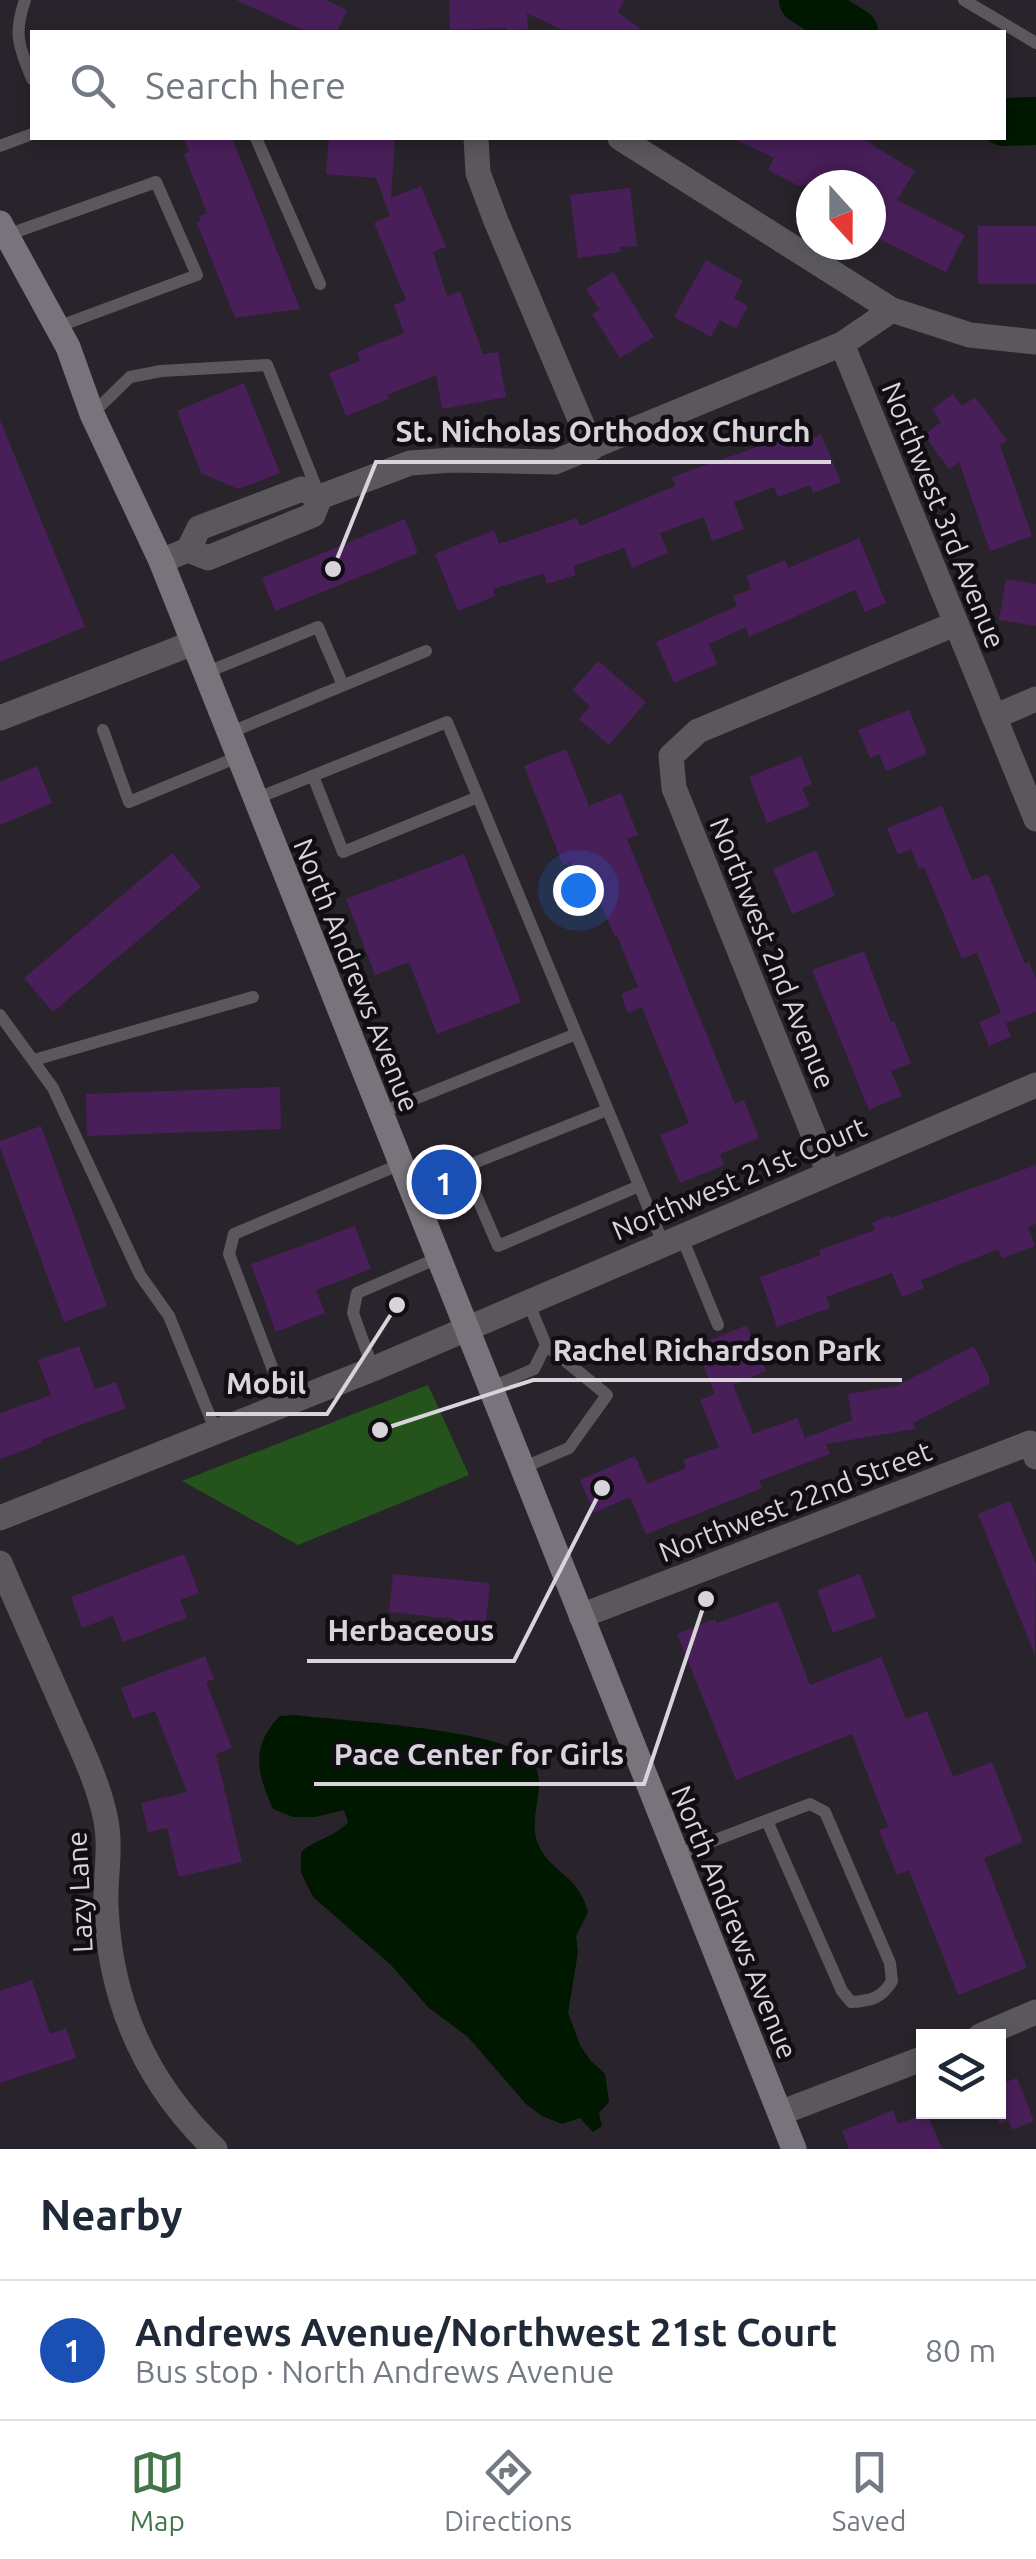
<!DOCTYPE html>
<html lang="en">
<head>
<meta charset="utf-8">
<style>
	:root { --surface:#fff; --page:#f6f6f7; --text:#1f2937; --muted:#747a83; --line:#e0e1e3; --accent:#437549 }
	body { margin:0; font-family:Ubuntu,sans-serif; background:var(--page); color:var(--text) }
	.controls { position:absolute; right:30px; bottom:30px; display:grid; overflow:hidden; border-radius:0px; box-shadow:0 5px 15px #0003 }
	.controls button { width:90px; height:90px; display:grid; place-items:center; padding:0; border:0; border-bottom:2px solid var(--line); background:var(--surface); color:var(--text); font:50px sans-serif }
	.compass { position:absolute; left:796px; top:170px; width:90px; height:90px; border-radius:50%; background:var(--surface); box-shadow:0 5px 15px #0003; rotate:159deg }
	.you { position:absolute; left:578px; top:890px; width:35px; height:35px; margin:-25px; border:8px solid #fff; border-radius:50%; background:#1a73e8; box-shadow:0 0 0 15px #1a73e833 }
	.badge { display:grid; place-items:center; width:65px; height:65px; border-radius:50%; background:var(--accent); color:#fff; font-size:32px; font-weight:700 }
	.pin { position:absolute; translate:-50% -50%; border:5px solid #fff; box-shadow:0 2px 10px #0006 }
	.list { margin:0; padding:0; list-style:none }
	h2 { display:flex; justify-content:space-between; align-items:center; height:130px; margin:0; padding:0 40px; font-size:42px }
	h2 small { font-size:32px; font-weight:400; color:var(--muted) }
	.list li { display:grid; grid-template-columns:65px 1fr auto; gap:30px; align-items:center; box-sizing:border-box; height:140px; padding:0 40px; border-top:2px solid var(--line) }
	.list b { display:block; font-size:38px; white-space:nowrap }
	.list p { margin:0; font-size:32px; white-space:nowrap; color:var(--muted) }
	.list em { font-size:32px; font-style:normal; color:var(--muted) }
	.icon { flex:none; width:55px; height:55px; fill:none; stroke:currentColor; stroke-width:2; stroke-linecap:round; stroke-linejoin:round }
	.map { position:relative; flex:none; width:1036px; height:2149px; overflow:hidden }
	.search { position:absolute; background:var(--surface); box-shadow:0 5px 15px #0003; left:30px; right:30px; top:30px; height:110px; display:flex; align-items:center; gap:25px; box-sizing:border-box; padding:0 35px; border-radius:0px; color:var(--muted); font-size:38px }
	.sheet { height:270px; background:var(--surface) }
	nav { display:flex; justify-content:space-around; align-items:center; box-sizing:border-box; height:140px; border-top:2px solid var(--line); background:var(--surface); font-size:28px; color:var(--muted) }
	nav a { display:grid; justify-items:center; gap:5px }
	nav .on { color:var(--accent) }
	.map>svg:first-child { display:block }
	.green { fill:#24541c }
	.water { fill:#001700 }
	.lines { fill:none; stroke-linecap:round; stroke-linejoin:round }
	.river { stroke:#001700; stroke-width:48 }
	.building { fill:#491f5a }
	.lane { stroke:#5b585d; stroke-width:12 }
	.street { stroke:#5b585d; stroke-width:25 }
	.secondary { stroke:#79747c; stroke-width:25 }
	.labels { text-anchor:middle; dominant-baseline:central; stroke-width:9; stroke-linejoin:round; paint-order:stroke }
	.street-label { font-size:28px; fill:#d9d4db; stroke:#100e12 }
	.leader { fill:none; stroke:#d9d4db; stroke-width:4 }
	.callout-dot { fill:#d9d4db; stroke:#100e12; stroke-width:4 }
	.callout-label { font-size:30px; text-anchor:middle; font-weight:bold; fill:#d9d4db; stroke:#100e12; stroke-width:9; stroke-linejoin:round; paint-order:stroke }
</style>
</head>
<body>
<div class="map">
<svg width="1036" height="2149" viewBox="0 0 1036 2149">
	<rect width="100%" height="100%" fill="#29232c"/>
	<path class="green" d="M428,1385l41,90 -171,70 -116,-64z"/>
	<path class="water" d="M296,1715c42,6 219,14 238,48 14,26 -8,56 5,83 13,28 39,28 49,66l-12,24 2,16 -10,61 12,32 10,15 15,14 4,28 -10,11 3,13 -9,6 -13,-14 -18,6 -20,-8 -16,-12 -58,-67 -39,-29 -39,-44 -77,-67 -12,-24v-21c15,-13 34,-15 47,-30l-4,-12 -29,7h-22l-20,-8c-16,-36 -23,-63 7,-93z"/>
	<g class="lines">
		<path class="river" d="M803,0l51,32
			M1004,122l32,-1"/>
	</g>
	<path class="building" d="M236,0h90l21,10 -10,22h-30z
		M449,0h175l-6,12 27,20h-79l-39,-19 1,19h-22v-4l-56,2z
		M184,138h48l68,171 -65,9 -38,-95 4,-2 -2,-5 8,-3 -23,-59 5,-2z
		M329,138h66l-4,60 30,-12 25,61 -13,5 14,44 13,-5 23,63 15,-2 8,45 -64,12 -6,-34 -49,20 2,4 -43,17 -17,-43 31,-12 -3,-9 47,-19 -10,-28 12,-5 -32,-77 16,-7 -14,-38 -50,-4z
		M732,138h129l54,33 -18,29 68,35 -19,37 -75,-37v-50h-74l-29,-15 6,-12z
		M630,188l7,58 -17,1 1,5 -43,6 -8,-63z
		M978,226h58v58h-58z
		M706,260l37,21 -9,17 14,8 -12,23 -16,-9 -9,17 -37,-20z
		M613,272l41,65 -34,21 -28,-44 8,-4 -14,-21z
		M244,383l36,90 -42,16 -37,-16 -24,-62z
		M953,394l9,12 13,-9 32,43 -7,5 32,91 -42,15 -31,-89 -10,7 -25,-34 17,-13 -9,-13z
		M0,420l85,207 -85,35z
		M798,421l8,19 15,-6 20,48 -28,11 -3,-8 -32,12 -4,-10 -40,15 10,27 -32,12 -8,-24 -44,16 8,20 -36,15 -8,-20 -51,18 3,9 -29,9 -3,-11 -51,16 2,7 -37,15 -23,-57 59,-24 5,14 78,-26 3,8 95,-40 -3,-9 85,-30 -3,-8z
		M405,519l13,34 -143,58 -13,-33z
		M859,538l27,65 -21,9 -10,-22 -106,47 -3,-10 -37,17 8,20 -43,19 -18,-41 81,-36 -4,-10 18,-7 -5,-13 39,-16 3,8z
		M1006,579l30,5v42l-37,-6z
		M598,661l48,41 -37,43 -30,-26 11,-13 -18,-16z
		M909,710l18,44 -41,17 -7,-17 -9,4 -12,-28z
		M566,749l23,57 32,-13 17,42 -11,4 108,265 9,-4 15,38 -39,16 4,11 -44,18 -20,-48 29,-12 -47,-116 -14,6 -7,-19 17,-7 -21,-51 -2,1 -15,-35 -12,5 -18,-45 -7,3 -39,-99z
		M801,756l11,28 -10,4 8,18 -43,17 -18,-46z
		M37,766l15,37 -52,22v-43z
		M942,806l30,74 16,-6 37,90 4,-2 7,17v33l-30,11 5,14 -22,9 -10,-24 22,-9 -24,-60 -15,6 -38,-92 -5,2 -8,-20 -13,5 -11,-26z
		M816,850l19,46 -43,18 -19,-45z
		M172,853l29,34 -148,125 -29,-34z
		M464,854l57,148 -84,32 -28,-72 -34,13 -29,-76z
		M864,951l27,71 3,-1 17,42 -20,8 11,25 -33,14 -57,-140z
		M280,1087l1,42 -194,7 -1,-42z
		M41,1126l66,180 -43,16 -64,-175v-6z
		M1036,1165v59l-8,3 7,19 -33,12 -4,-9 -77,31 3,8 -22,9 -10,-24 -66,24 4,11 -53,19 -17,-50 61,-22 -2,-5 56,-20 -3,-7 18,-8 1,3z
		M355,1226l16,43 -55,21 9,23 -49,19 -25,-68z
		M747,1325l19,46 -33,14 20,49 44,-16 8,20 47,-18 -4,-26 48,-8 78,-40 15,30v8l-76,39 2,6 -89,15 4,10 -71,27 3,7 -116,46 -16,-37 -36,16 -14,-33 55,-24 12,28 39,-16 -3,-8 36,-13 -19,-47 15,-6 -20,-48z
		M79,1346l16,43 21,-7 10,26 -85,32 1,3 -42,16v-46l51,-18 -13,-35z
		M1010,1501l26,63 -1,91 -57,-141z
		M184,1554l15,39 -19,7 7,18 -64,24 -10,-26 -31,12 -11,-31z
		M393,1574l97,9 -6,57 -31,-3 2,-18 -66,-7z
		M860,1574l16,43 -43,16 -16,-43z
		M778,1601l32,84 71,-28 25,62 21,-8 26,66 39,-15 31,80 -39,16 43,110 -69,27 -49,-125 -12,5 -18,-45 9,-3 -36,-93 -116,46 -59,-146 38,-15 2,4z
		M205,1656l9,23 -8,3 26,66 -16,6 26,108 -63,15 -12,-49 -19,4 -7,-29 46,-11 -32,-81 -22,8 -12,-31z
		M32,1980l18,54 16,-6 10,30 -76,25v-92z
		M1017,2078l17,43 -22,9 -4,-10 -10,4v-39z
		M893,2110l5,14 29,-11 15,36h-93l-7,-18z"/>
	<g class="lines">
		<path class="lane" d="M25,0c-12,35 -6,46 7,79
			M964,0l72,43
			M256,138l64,146
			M0,146l32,-12
			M7,235l149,-53 41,93 -140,52
			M92,414l38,-37 31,-6 106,-6 53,132
			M205,673l113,-46 25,58
			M103,730l26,72 109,-45
			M229,733l197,-82
			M313,776l30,76 135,-55
			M255,799l192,-77 216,521
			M0,1015l53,73 87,187 29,41 48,118
			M34,1060l219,-63
			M607,1110l-143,57 34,79 141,-60
			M380,1113l196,-79
			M681,1235l37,90
			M373,1369l-20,-56 4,-20 81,-35
			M490,1388l44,-19 12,-24
			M286,1404l-57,-150 5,-20 167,-70
			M522,1468l47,-20 38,-53 -61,-50 -18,-43
			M676,1855l134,-51 15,8 65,151 2,18c-10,17 -21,20 -41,21l-9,-11 -75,-170"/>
		<path class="street" d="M476,138l2,35 18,48 96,227
			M620,138l272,172
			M842,344l194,475
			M188,550l20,8 105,-43 7,-18
			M161,561l27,-11 11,-22 103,-39 18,8 90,-34 43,-3 102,2 287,-118 50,-34 78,25 66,7
			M994,717l42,-18
			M0,718l193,-75
			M828,1171l-154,-383 -3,-32 27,-25 257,-107
			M0,1518l373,-149 663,-284
			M0,1563c21,49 43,98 64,146 15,35 33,70 41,107 7,30 0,60 1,90 4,96 39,176 109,243
			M581,1616l449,-173 6,14
			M980,2036l56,-24
			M780,2113l144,-55"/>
		<path class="secondary" d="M0,223l68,124 24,67 69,147 633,1588"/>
	</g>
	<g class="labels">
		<g class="street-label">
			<text transform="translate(944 515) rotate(68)">Northwest 3rd Avenue</text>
			<text transform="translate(773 953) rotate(68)">Northwest 2nd Avenue</text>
			<text transform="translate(357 975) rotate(68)">North Andrews Avenue</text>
			<text transform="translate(739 1178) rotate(-23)">Northwest 21st Court</text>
			<text transform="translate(795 1501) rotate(-21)">Northwest 22nd Street</text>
			<text transform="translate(79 1892) rotate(-93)">Lazy Lane</text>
			<text transform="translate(735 1922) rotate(68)">North Andrews Avenue</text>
		</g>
	</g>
	<path class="leader" d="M333 569L376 462H831M380 1430L533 1380H902M397 1305L327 1414H206M602 1488L514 1661H307M706 1599L644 1784H314"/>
	<g class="callout-dot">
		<circle cx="333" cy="569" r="10"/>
		<circle cx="380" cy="1430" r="10"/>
		<circle cx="397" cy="1305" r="10"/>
		<circle cx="602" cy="1488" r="10"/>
		<circle cx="706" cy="1599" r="10"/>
	</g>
	<g class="callout-label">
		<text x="603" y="442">St. Nicholas Orthodox Church</text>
		<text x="717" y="1361">Rachel Richardson Park</text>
		<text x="266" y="1394">Mobil</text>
		<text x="411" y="1641">Herbaceous</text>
		<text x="479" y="1765">Pace Center for Girls</text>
	</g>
</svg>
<div class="controls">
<button><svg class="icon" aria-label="layers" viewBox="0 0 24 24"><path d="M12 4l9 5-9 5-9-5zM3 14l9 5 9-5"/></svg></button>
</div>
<svg class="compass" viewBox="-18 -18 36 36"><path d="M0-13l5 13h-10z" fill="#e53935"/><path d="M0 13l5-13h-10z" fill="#747a83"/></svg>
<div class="you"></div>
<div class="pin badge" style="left:444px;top:1182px;background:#1a4fb4">1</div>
<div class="search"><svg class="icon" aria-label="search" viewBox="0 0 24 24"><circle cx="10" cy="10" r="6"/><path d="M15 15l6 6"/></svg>Search here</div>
</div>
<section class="sheet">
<h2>Nearby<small></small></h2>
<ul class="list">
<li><span class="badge" style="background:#1a4fb4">1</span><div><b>Andrews Avenue/Northwest 21st Court</b><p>Bus stop · North Andrews Avenue</p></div><em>80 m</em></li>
</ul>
</section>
<nav>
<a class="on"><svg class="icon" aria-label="map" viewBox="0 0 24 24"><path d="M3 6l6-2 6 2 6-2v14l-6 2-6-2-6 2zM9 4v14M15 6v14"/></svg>Map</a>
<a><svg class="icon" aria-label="directions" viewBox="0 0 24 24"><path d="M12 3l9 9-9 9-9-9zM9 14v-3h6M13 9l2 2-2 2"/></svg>Directions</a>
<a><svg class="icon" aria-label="saved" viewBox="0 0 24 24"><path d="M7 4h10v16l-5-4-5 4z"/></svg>Saved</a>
</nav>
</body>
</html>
